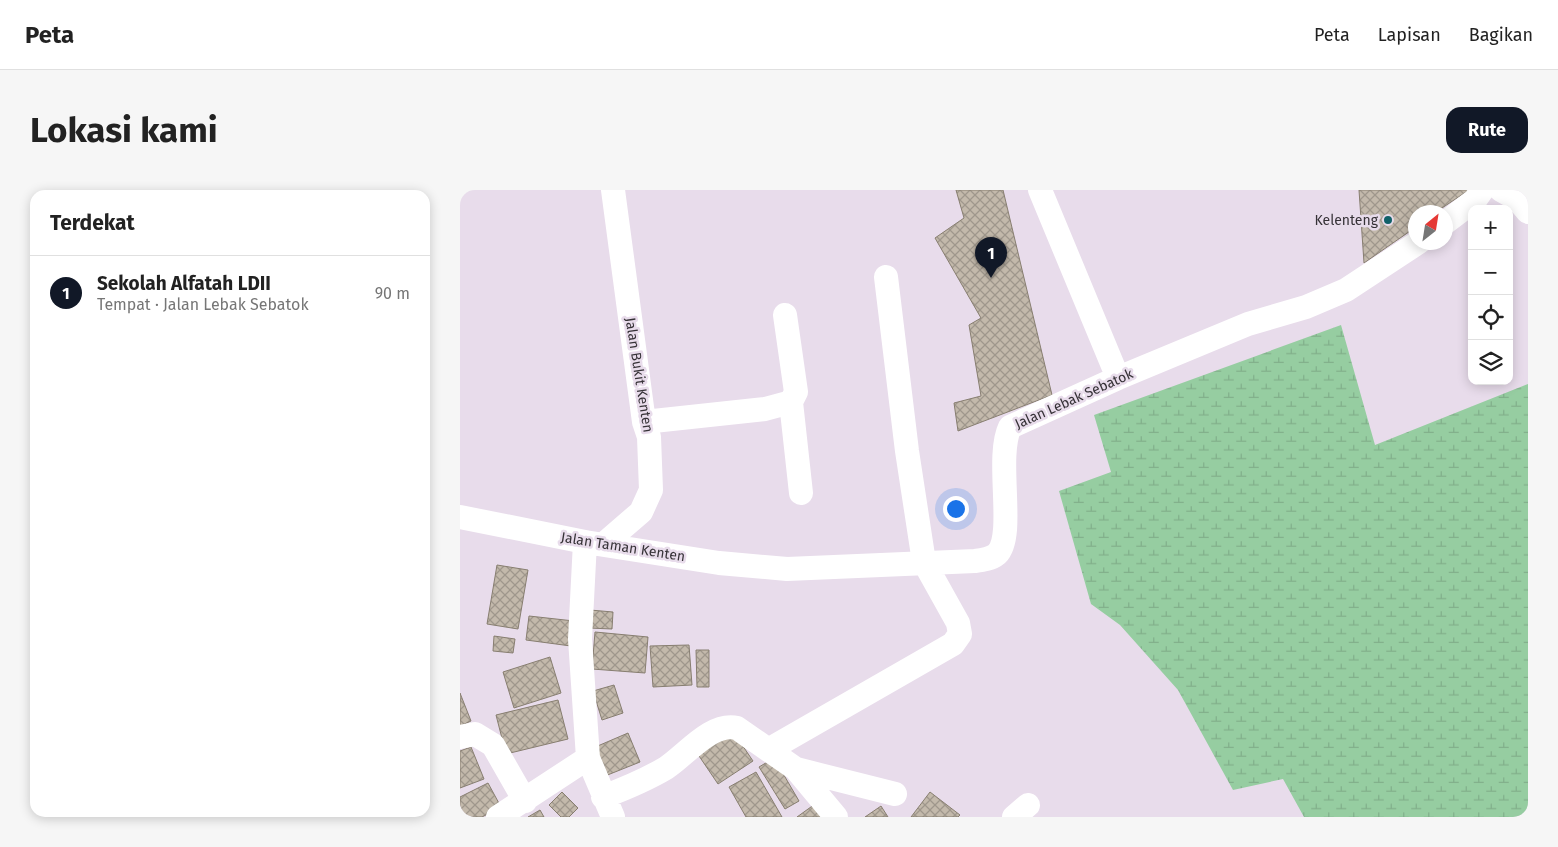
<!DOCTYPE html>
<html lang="id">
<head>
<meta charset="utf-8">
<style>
	:root { --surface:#fff; --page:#f6f6f6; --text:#222; --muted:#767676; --line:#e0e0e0; --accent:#111827 }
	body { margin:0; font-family:"Fira Sans",sans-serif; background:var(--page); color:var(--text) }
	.controls { position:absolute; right:15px; top:15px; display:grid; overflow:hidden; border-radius:10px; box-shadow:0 2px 12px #0003 }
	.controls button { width:45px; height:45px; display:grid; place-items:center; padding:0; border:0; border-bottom:1px solid var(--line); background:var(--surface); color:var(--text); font:25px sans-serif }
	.compass { position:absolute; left:948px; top:15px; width:45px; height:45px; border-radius:50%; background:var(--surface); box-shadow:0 2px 12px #0003; rotate:30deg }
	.you { position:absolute; left:495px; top:318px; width:18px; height:18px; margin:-12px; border:4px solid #fff; border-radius:50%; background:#1a73e8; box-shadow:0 0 0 8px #1a73e833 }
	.badge { display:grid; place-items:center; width:32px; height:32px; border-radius:50%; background:var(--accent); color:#fff; font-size:16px; font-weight:700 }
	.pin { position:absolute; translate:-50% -41px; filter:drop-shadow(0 1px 2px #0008) }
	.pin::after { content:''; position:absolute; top:26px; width:18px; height:15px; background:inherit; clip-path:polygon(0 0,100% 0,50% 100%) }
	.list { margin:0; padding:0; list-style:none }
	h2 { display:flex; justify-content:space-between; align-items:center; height:65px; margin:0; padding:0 20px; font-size:21px }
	h2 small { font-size:16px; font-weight:400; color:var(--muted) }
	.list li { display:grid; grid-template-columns:32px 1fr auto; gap:15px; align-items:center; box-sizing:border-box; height:75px; padding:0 20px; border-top:1px solid var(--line) }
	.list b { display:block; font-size:19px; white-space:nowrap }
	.list p { margin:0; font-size:16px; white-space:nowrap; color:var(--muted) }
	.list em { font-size:16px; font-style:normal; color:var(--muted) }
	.icon { flex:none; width:28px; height:28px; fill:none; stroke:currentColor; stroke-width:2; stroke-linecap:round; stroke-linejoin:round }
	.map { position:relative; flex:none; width:1068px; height:627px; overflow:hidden; border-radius:15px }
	header { display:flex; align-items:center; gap:30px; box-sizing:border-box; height:70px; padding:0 25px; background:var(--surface); border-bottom:1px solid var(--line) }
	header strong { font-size:24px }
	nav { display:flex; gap:28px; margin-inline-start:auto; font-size:18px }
	.intro { display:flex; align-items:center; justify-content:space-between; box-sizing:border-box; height:120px; padding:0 30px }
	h1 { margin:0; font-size:35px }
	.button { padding:12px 22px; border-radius:15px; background:var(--accent); color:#fff; font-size:18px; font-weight:700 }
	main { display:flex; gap:30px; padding:0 30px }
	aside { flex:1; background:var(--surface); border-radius:15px; box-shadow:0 2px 12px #0003 }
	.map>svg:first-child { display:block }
	.wetland { fill:url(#wetland-marsh) }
	.building { fill:url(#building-cross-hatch); stroke:#877e70 }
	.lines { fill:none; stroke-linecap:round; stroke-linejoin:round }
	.minor { stroke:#fff; stroke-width:24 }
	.poi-dot { fill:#116169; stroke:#e8dceb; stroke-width:2 }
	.labels { text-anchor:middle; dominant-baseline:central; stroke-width:5; stroke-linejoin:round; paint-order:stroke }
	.poi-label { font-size:14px; fill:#363237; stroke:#e8dceb; text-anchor:end }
	.street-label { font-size:14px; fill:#363237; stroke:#e8dceb }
</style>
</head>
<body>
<header>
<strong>Peta</strong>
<nav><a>Peta</a><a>Lapisan</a><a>Bagikan</a></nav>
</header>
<div class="intro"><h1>Lokasi kami</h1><a class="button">Rute</a></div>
<main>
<aside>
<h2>Terdekat<small></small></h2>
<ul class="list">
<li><span class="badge">1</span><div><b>Sekolah Alfatah LDII</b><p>Tempat · Jalan Lebak Sebatok</p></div><em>90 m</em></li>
</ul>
</aside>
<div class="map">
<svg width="1068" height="627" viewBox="0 0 1068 627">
	<defs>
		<pattern id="wetland-marsh" width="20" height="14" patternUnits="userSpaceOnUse" patternTransform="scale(1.25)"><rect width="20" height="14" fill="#96cda1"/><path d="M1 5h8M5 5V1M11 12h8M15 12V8" fill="none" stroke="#82b08b"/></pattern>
		<pattern id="building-cross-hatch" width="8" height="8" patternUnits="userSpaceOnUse" patternTransform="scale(1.25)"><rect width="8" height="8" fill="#c3b9ab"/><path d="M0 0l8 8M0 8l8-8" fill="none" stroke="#9f978c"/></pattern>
	</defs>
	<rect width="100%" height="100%" fill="#e8dceb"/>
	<path class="wetland" d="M881,135l34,120 153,-61v433h-224l-21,-38 -50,11 -55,-100 -58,-65 -29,-21 -32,-113 52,-19 -17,-57z"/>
	<path class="building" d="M496,0h47l49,205 -94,36 -4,-28 27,-7 -12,-71 12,-7 -46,-80 29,-20z
		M899,0h110l-33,22h-20v15l-52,36z
		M37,375l31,5 -10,59 -31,-5z
		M130,420l23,2 -1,17 -23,-1z
		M69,426l45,5 -3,25 -45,-6z
		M135,442l53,5 -3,36 -53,-4z
		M34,446l21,3 -2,14 -20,-2z
		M229,455l3,40 -39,2 -3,-41z
		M236,460h13v37h-12z
		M90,467l11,36 -47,15 -11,-36z
		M154,495l9,28 -21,7 -9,-29z
		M0,503l11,28 -11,5z
		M98,510l10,39 -62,15 -10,-39z
		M272,540l21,31 -35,23 -21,-31z
		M168,543l12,29 -35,14 -12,-28z
		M11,557l13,32 -24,9v-37z
		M314,568l25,43 -14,8 -26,-42z
		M296,582l26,45h-36l-17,-30z
		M28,593l13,24 -19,10h-22v-20z
		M102,602l16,16 -9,9h-8l-12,-12z
		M470,602l30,23 -2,2h-47z
		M355,614l10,13h-28z
		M421,616l7,11h-23z
		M80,620l4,7h-16z"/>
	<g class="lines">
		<path class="minor" d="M580,0l78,188
			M1041,0l16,9 11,13
			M986,32l29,-22 7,-10
			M331,212l10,91
			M184,232l121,-13 26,-7 5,-10 -11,-77
			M0,327l125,25 134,21 68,6 188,-8c8,-1 16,-2 22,-7 19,-19 -2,-96 13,-127l108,-49 130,-54 58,-17 40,-17 73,-48
			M125,352l-5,97 8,119 25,59
			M145,353l36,-31 10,-22 -2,-53 -5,-15 -31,-232
			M0,547l15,-3 18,11 32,56
			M310,559l183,-105 7,-10 -2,-11 -34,-61 -17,-111 -21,-174
			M336,579l40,48
			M143,607c21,-8 43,-17 63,-29 20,-13 45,-46 71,-40l59,41 99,25
			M38,627l90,-59
			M554,627l14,-12"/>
	</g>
	<circle class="poi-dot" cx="928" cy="30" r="5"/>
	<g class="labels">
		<g class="poi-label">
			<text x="918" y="30">Kelenteng</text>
		</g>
		<g class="street-label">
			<text transform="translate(179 185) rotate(81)">Jalan Bukit Kenten</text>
			<text transform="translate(614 209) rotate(-24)">Jalan Lebak Sebatok</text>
			<text transform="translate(163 357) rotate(9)">Jalan Taman Kenten</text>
		</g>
	</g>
</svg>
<div class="controls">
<button>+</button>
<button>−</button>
<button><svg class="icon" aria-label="locate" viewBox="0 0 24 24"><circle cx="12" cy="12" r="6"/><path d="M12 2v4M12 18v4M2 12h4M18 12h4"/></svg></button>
<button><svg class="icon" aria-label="layers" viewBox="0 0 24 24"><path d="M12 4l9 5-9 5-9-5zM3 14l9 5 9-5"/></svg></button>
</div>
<svg class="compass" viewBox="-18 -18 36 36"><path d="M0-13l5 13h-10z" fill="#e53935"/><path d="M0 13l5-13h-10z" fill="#767676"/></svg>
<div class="you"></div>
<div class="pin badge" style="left:531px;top:88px">1</div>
</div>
</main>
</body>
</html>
